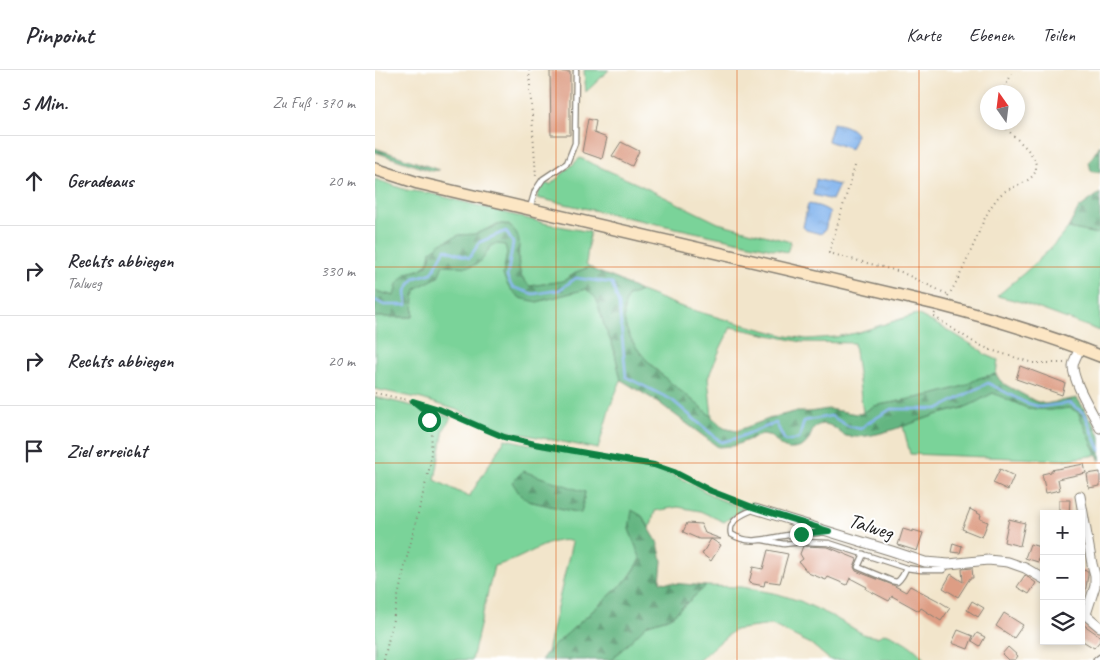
<!DOCTYPE html>
<html lang="de">
<head>
<meta charset="utf-8">
<style>
	:root { --surface:#fff; --page:#f7f7f7; --text:#2b2b33; --muted:#7c7c81; --line:#e1e1e2 }
	body { margin:0; font-family:Caveat,sans-serif; background:var(--page); color:var(--text) }
	.controls { position:absolute; right:15px; bottom:15px; display:grid; overflow:hidden; border-radius:0px; box-shadow:0 2px 8px #0003 }
	.controls button { width:45px; height:45px; display:grid; place-items:center; padding:0; border:0; border-bottom:1px solid var(--line); background:var(--surface); color:var(--text); font:25px sans-serif }
	.compass { position:absolute; left:605px; top:15px; width:45px; height:45px; border-radius:50%; background:var(--surface); box-shadow:0 2px 8px #0003; rotate:346deg }
	.stop { position:absolute; width:15px; height:15px; margin:-11px; border:4px solid #0b8043; border-radius:50%; background:#fff }
	.stop.end { background:#0b8043; border-color:#fff; box-shadow:0 1px 5px #0008 }
	.list { margin:0; padding:0; list-style:none }
	h2 { display:flex; justify-content:space-between; align-items:center; height:65px; margin:0; padding:0 20px; font-size:21px }
	h2 small { font-size:16px; font-weight:400; color:var(--muted) }
	.list li { display:grid; grid-template-columns:32px 1fr auto; gap:15px; align-items:center; box-sizing:border-box; height:90px; padding:0 20px; border-top:1px solid var(--line) }
	.list b { display:block; font-size:19px; white-space:nowrap }
	.list p { margin:0; font-size:16px; white-space:nowrap; color:var(--muted) }
	.list em { font-size:16px; font-style:normal; color:var(--muted) }
	.icon { flex:none; width:28px; height:28px; fill:none; stroke:currentColor; stroke-width:2; stroke-linecap:round; stroke-linejoin:round }
	.map { position:relative; flex:none; width:725px; height:590px; overflow:hidden }
	header { display:flex; align-items:center; gap:30px; box-sizing:border-box; height:70px; padding:0 25px; background:var(--surface); border-bottom:1px solid var(--line) }
	header strong { font-size:24px }
	nav { display:flex; gap:28px; margin-inline-start:auto; font-size:18px }
	main { display:flex }
	aside { flex:1; background:var(--surface) }
	.map>svg:first-child { display:block }
	.green { fill:#7ad399; stroke:#4b785a; fill-rule:evenodd }
	.forest { fill:url(#forest-firs); stroke:#40684e }
	.water { fill:url(#water-ripples); stroke:#4e6884 }
	.lines { fill:none; stroke-linecap:round; stroke-linejoin:round }
	.stream { stroke:#81b3ed; stroke-width:2.5 }
	.building { fill:#dd9d84 }
	.lane-casing { stroke:#878074; stroke-width:7 }
	.street-casing { stroke:#878074; stroke-width:11 }
	.secondary-casing { stroke:#878074; stroke-width:14 }
	.path { stroke:#878074; stroke-width:2; stroke-dasharray:1 4; stroke-linecap:butt }
	.lane { stroke:#fff; stroke-width:4.5 }
	.street { stroke:#fff; stroke-width:9 }
	.secondary { stroke:#fce6c4; stroke-width:11 }
	.route { stroke:#0b8043; stroke-width:6 }
	.grid { fill:none; stroke:#de560d; stroke-width:1; stroke-opacity:0.55 }
	.labels { text-anchor:middle; dominant-baseline:central; stroke-width:4; stroke-linejoin:round; paint-order:stroke }
	.street-label { font-size:21px; fill:#1c1c1c; stroke:#fff }
</style>
</head>
<body>
<header>
<strong>Pinpoint</strong>
<nav><a>Karte</a><a>Ebenen</a><a>Teilen</a></nav>
</header>
<main>
<aside>
<h2>5 Min.<small>Zu Fuß · 370 m</small></h2>
<ul class="list">
<li><svg class="icon" aria-label="ahead" viewBox="0 0 24 24"><path d="M12 20V5M6 11l6-6 6 6"/></svg><div><b>Geradeaus</b></div><em>20 m</em></li>
<li><svg class="icon" aria-label="right" viewBox="0 0 24 24"><path d="M7 20v-9h11M14 6l5 5-5 5"/></svg><div><b>Rechts abbiegen</b><p>Talweg</p></div><em>330 m</em></li>
<li><svg class="icon" aria-label="right" viewBox="0 0 24 24"><path d="M7 20v-9h11M14 6l5 5-5 5"/></svg><div><b>Rechts abbiegen</b></div><em>20 m</em></li>
<li><svg class="icon" aria-label="arrive" viewBox="0 0 24 24"><path d="M6 21V4h12l-3 4 3 4H6"/></svg><div><b>Ziel erreicht</b></div></li>
</ul>
</aside>
<div class="map">
<svg width="725" height="590" viewBox="0 0 725 590">
	<defs>
		<pattern id="forest-firs" width="22" height="20" patternUnits="userSpaceOnUse" patternTransform="scale(1.25)"><rect width="22" height="20" fill="#63b581"/><path d="M5 1l3.5 6h-7zM16 11l3.5 6h-7z" fill="#519269"/></pattern>
		<pattern id="water-ripples" width="26" height="14" patternUnits="userSpaceOnUse" patternTransform="scale(1.25)"><rect width="26" height="14" fill="#81b3ed"/><path d="M2 4q2-2 4 0t4 0M15 11q2-2 4 0t4 0" fill="none" stroke="#6f99cb"/></pattern>
	</defs>
	<rect width="100%" height="100%" fill="#fff"/>
	<filter id="ink" filterUnits="userSpaceOnUse"><feTurbulence type="fractalNoise" baseFrequency=".02" numOctaves="2"/><feDisplacementMap in="SourceGraphic" scale="10" xChannelSelector="R" yChannelSelector="G"/><feConvolveMatrix kernelMatrix="1 2 1 2 8 2 1 2 1" color-interpolation-filters="sRGB"/></filter>
	<filter id="wash" filterUnits="userSpaceOnUse"><feTurbulence type="fractalNoise" baseFrequency=".0096" numOctaves="4" result="noise"/><feDisplacementMap in="SourceGraphic" scale="20" xChannelSelector="R" yChannelSelector="G"/><feGaussianBlur stdDeviation="1.12" result="paint"/><feColorMatrix in="noise" values="0 0 0 0 0 0 0 0 0 0 0 0 0 0 0 0 0 1.4 0 .05"/><feComposite in="paint" operator="in"/></filter>
	<g filter="url(#wash)">
		<rect width="100%" height="100%" fill="#f2e5cb"/>
		<path class="green" d="M209,0h25l-23,22z
			M205,88l60,27 78,38 73,19 -4,10 -250,-54 2,-8 5,-7 6,2z
			M0,109l31,11 27,4 115,30 42,8 -4,32 4,3 -11,4 -16,10 -33,5c-22,-18 -2,-42 -19,-59 -8,-9 -26,4 -35,7 -5,1 -11,0 -16,1 -6,2 -21,11 -26,15 -4,3 -3,6 -5,10 -4,10 -13,11 -22,13l-12,23 -20,-5z
			M693,158l29,6 3,-3v100l-82,-30 -21,-5c25,-21 51,-42 71,-68z
			M123,174l8,1 1,8 -4,22 34,27 49,-13 10,8 9,31 9,21 7,31 -11,27 -12,42 -91,-18 -26,-10 -21,-10 -38,-12 -47,-10v-72h38l1,-22 3,-7 26,-24 28,2c4,-3 11,-7 14,-11 6,-7 2,-10 13,-11z
			M266,221l41,16 52,15 53,14 20,3 28,-2 21,-4 61,-19 34,18 31,19 2,3 14,6 -2,14 -17,4 -15,8 -28,8 -62,12 -11,7 -9,-70 -52,-1 -71,-15 -10,20 -13,31 4,39c-8,-7 -17,-15 -26,-22 -27,-21 -77,-61 -58,-99z
			M618,323l34,15 22,2 21,-2 8,4 20,43 -35,5 -153,-6 -7,-28 33,-11 28,-7z
			M0,327l59,14 17,7 -7,11 -9,51 34,17 36,-58 48,10 101,19 32,13 31,17 26,11 -19,13 -24,-11 -22,-4 -23,4 -5,17 -8,-12 -13,13 12,30 -13,20 -81,73 25,-110c-16,-7 -43,12 -59,18 -6,3 -13,4 -19,6l-22,94h-97zM210,422l-4,21 -53,-12z
			M331,516l36,1 36,7 22,7 30,14 35,20 12,2 9,-4c17,7 27,13 39,27h-95l-19,-16 -39,-19 -38,5 -35,30h-88l37,-36 23,-7z"/>
		<path class="forest" d="M725,75v28l-9,-2 -2,-9z
			M0,78l64,22 -8,1 -56,-19z
			M725,123v38l-3,3 -29,-6 11,-20z
			M126,154c9,0 17,7 18,17 1,4 -1,9 -1,12 0,14 1,24 12,33l33,-5 16,-10 11,-4 6,4 23,9 21,11 -12,5c-19,38 31,78 58,99 13,10 26,22 38,33l12,3 38,-14 20,-5h15l19,-3 29,5 6,-1 11,-7 62,-12 28,-8 15,-8 17,-4 3,5 5,5 31,17 10,3 32,-6 20,30 3,9v24l-22,-49 -8,-4 -21,2 -22,-2 -34,-15c-10,5 -20,12 -31,15 -9,3 -18,4 -26,7 -26,8 -51,20 -78,22 -3,0 -9,0 -12,-1 -8,-3 -12,-12 -23,-12 -17,1 -7,23 -30,25 -10,1 -15,-5 -21,-13l-9,-2 -30,12 -15,1 -60,-45 -37,-22 -7,-31 -9,-21 -9,-30 -10,-9 -49,13 -17,-4 -11,-10 -6,-13 4,-22 -2,-8c-12,-2 -13,-2 -19,9 -2,5 -9,11 -15,12 -8,2 -19,-1 -28,-1l-5,12 -21,11 -3,7 -1,22h-38v-26l19,5 3,-12 10,-11 13,-3 7,-5 3,-7 1,-7 10,-8 18,-8 16,-1z
			M148,401l62,21 -4,21 -53,-12 -9,-8 -7,-11z
			M257,440l10,6 16,27 4,18 -2,21 46,4 -35,31 -23,7 -37,36h-70l6,-8 81,-73 13,-19 -12,-31z"/>
		<path class="water" d="M458,53c10,2 17,3 23,11l-1,6 -4,9 -23,-8z
			M441,109l23,6 -7,15 -19,-5z
			M433,134c8,1 16,3 22,8l-5,18 -4,4 -15,-4 -3,-3z"/>
		<g class="lines">
			<path class="stream" d="M0,230l9,5h23l-1,-14 8,-13 18,-5 13,-24 24,9 11,-16 26,-11 7,12 -6,34 5,10 21,7 26,-4 17,-12 36,5 7,22 7,72 46,23 49,42 13,-3 42,-16 9,18 14,-2 5,-18 27,-5 17,10 13,3 5,-5 25,-15h47l50,-26 36,19 16,5 30,-4 15,11 15,36"/>
		</g>
		<g id="blocks">
			<path class="building" d="M175,1l20,1v63h-19z
				M213,49l8,2 -2,12 13,5 -5,21 -20,-7z
				M246,72l18,9 -7,15 -20,-10z
				M645,296l45,17 -3,12 -46,-16z
				M709,394l2,9 -28,6 2,11 -14,3 -4,-19 9,-2v-2z
				M625,399l14,7 -6,14 -15,-7z
				M725,402v14l-11,2 -2,-14z
				M684,430h11l-1,14h-10z
				M595,439l11,6 -1,4 8,3 -6,15 -20,-8z
				M634,449l16,4 -5,23 -16,-4z
				M312,453l14,1 4,9 16,6h-22l-16,-7z
				M528,459l10,3v-2l10,3 -6,18 -19,-6z
				M336,469l10,6 -10,16 -9,-7z
				M578,473l9,3 -2,7 -9,-1z
				M655,474l13,4 -5,14 -13,-4z
				M428,476l25,1 29,12 -3,8 2,4 37,14 13,7 4,-6 27,14 13,8 -9,13 -20,-13 -2,3 -27,-15 -3,5 -23,-12 1,-2 -17,-9 -3,7 -19,-8 -2,3 -18,-7 -9,-11 4,-3 -3,-5z
				M393,480l20,4 -8,29 -15,-2 -1,5 -15,-3 4,-16 10,2z
				M597,498l1,10h-3l-12,19 -15,-9 8,-14 12,8 -1,-13z
				M706,500l7,1v4l-3,19h-4z
				M650,505l11,8 -7,11 -12,-7z
				M597,531l12,7 -6,9 -11,-7z
				M629,543l19,12 -9,13 -18,-12z
				M709,555l16,11v5l-6,7 -13,-8v-11z
				M583,560l15,6 -5,13 -16,-6z
				M602,563l8,4 -5,9 -8,-5z
				M633,577l10,9 -3,4h-7l-6,-6z"/>
		</g>
	</g>
	<g filter="url(#ink)">
		<use href="#blocks" fill-opacity="0" stroke="#878074" stroke-width="1"/>
		<g class="lines">
			<g class="lane-casing">
				<path id="lane" d="M155,138l5,-17 8,-12 24,-16 8,-20 1,-73
					M380,439c-10,4 -27,10 -24,25 19,12 36,4 57,1 12,-1 24,-1 36,-3
					M388,470l21,4 18,-2 27,1 77,25 15,2h22l5,-5
					M489,484l-6,13 34,14 5,1c5,-4 7,-8 9,-14
					M721,590l4,-3"/>
			</g>
			<g class="street-casing">
				<path id="street" d="M705,278c-2,6 -7,12 -7,19 1,17 19,44 27,61
					M705,426l12,68 3,11v11l-9,28
					M380,439l137,42 33,11 24,2 39,-4 20,2 17,6 19,11
					M706,541l19,16"/>
			</g>
			<g class="secondary-casing">
				<path id="secondary" d="M0,99l43,14 522,122c54,14 108,30 160,51"/>
			</g>
			<path class="path" d="M154,0l7,107
				M627,22l12,-22
				M480,96l-26,87 72,19 48,23
				M573,226c12,-18 20,-39 29,-59 5,-13 10,-26 19,-37 2,-3 5,-6 8,-8 10,-7 32,-10 32,-25 0,-17 -26,-30 -34,-45
				M560,243l-2,3 42,27 16,7 42,13h31
				M0,323l42,9 22,7 45,20 20,8 31,7 119,21 20,7 37,19 35,14
				M9,590l21,-95 25,-99 2,-33 -3,-13 -6,-11 -9,-7"/>
			<use href="#lane" class="lane"/>
			<use href="#street" class="street"/>
			<use href="#secondary" class="secondary"/>
		</g>
	</g>
	<g class="lines" filter="url(#ink)">
		<path class="route" d="M54,350l-6,-11 -10,-8 26,8 46,20 19,8 31,7 119,21 20,7 37,19 44,17 74,23 -28,3"/>
	</g>
	<path class="grid" d="M181,0v590M362,0v590M544,0v590M0,197h725M0,393h725"/>
	<g class="labels">
		<g class="street-label">
			<text transform="translate(496 456) rotate(17)">Talweg</text>
		</g>
	</g>
</svg>
<div class="controls">
<button>+</button>
<button>−</button>
<button><svg class="icon" aria-label="layers" viewBox="0 0 24 24"><path d="M12 4l9 5-9 5-9-5zM3 14l9 5 9-5"/></svg></button>
</div>
<svg class="compass" viewBox="-18 -18 36 36"><path d="M0-13l5 13h-10z" fill="#e53935"/><path d="M0 13l5-13h-10z" fill="#7c7c81"/></svg>
<div class="stop" style="left:54px;top:350px"></div>
<div class="stop end" style="left:426px;top:464px"></div>
</div>
</main>
</body>
</html>
